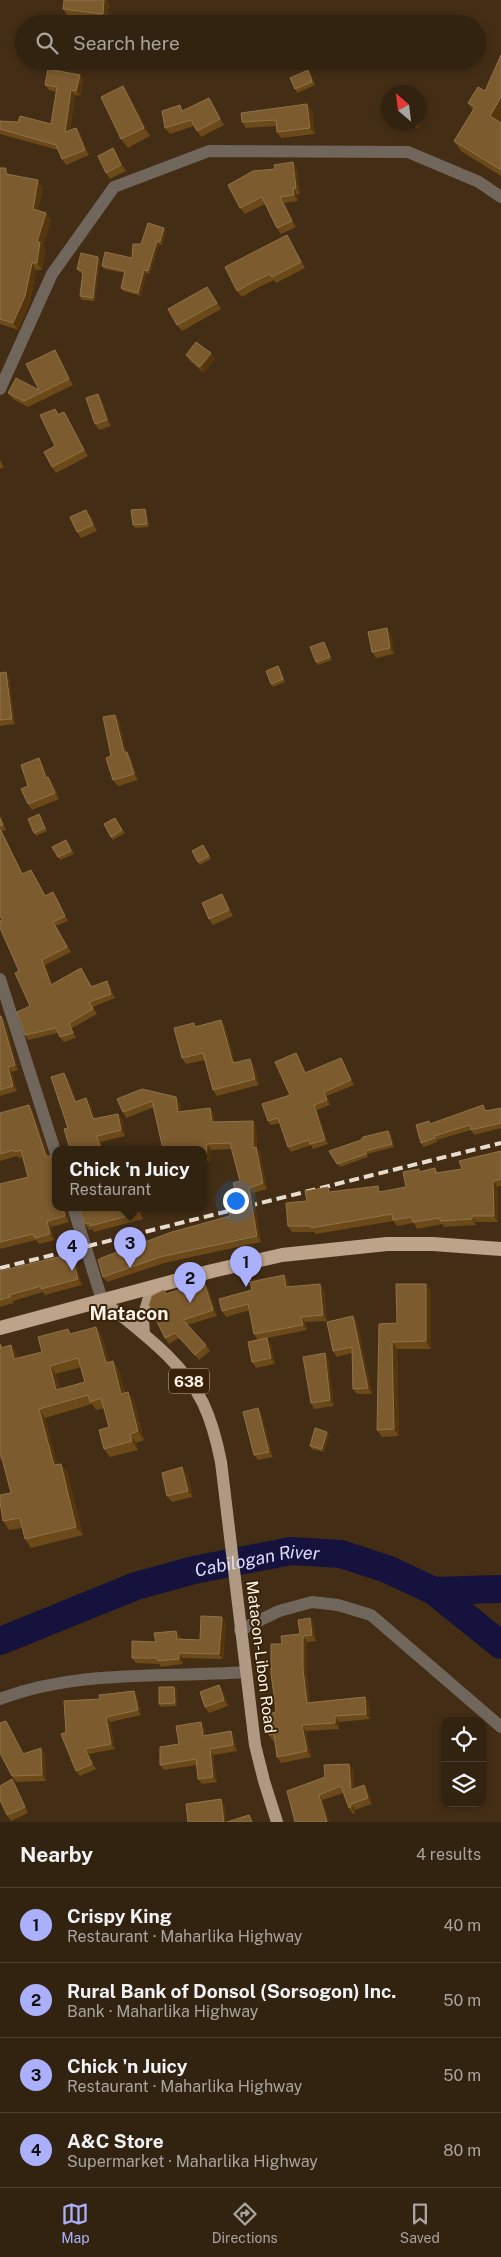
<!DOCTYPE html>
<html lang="en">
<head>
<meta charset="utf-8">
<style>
	:root { --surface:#322210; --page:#3a2a19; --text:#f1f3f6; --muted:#a8a49f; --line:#4d3f30; --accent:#aab0fb }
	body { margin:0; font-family:"Public Sans",sans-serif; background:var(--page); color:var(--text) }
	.controls { position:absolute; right:15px; bottom:15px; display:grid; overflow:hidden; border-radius:10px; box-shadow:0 2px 8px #0003 }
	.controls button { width:45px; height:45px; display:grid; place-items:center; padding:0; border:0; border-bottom:1px solid var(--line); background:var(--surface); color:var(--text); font:25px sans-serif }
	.compass { position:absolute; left:381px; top:85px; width:45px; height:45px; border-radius:50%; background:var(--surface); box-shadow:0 2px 8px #0003; rotate:332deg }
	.you { position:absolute; left:235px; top:1200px; width:18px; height:18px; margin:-12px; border:4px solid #fff; border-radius:50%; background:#1a73e8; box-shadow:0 0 0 8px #1a73e833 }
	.badge { display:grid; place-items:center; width:32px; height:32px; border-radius:50%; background:var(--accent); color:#111; font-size:16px; font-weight:700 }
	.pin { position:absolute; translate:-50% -41px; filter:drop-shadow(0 1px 2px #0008) }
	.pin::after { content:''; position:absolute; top:26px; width:18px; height:15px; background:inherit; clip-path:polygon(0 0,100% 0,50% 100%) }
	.popup { position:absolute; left:52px; top:1146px; width:155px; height:65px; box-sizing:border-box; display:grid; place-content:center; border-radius:10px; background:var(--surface); filter:drop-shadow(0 1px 4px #0005); font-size:16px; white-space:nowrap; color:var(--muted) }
	.popup b { font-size:19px; color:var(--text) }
	.popup::after { content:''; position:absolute; left:50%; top:100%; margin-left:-10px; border:10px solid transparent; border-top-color:var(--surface) }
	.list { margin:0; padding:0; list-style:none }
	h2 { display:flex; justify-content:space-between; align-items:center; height:65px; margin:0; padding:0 20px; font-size:21px }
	h2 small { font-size:16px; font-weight:400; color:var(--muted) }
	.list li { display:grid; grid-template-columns:32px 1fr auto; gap:15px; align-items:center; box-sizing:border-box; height:75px; padding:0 20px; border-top:1px solid var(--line) }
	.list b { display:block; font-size:19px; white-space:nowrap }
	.list p { margin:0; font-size:16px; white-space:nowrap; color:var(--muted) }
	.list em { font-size:16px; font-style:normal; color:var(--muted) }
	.icon { flex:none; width:28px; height:28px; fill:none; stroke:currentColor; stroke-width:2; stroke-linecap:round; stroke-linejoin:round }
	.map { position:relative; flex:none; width:501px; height:1822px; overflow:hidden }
	.search { position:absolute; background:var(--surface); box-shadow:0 2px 8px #0003; left:15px; right:15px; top:15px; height:55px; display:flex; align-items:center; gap:12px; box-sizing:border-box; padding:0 18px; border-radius:28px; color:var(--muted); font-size:19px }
	.sheet { height:365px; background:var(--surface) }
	nav { display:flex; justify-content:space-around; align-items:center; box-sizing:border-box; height:70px; border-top:1px solid var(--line); background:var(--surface); font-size:14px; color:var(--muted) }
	nav a { display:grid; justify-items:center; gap:2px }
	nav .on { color:var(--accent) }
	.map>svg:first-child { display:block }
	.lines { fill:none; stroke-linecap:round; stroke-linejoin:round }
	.river { stroke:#15123e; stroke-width:28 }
	.minor { stroke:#71665b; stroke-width:12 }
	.tertiary { stroke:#71665b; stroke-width:12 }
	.primary { stroke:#b09982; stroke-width:12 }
	.trunk { stroke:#bca38a; stroke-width:14 }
	.rail { stroke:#e8dccf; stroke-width:4; stroke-dasharray:10 5; stroke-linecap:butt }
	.wall { fill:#6c4918; fill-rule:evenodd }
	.shaded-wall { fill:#55360d }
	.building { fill:#7c5b2e; stroke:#90734b; fill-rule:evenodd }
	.labels { text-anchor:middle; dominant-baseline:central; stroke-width:4; stroke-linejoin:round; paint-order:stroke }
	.shield { fill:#38230a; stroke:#c3b5a5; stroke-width:1 }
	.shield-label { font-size:15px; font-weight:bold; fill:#fef3e7 }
	.street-label { font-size:16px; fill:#fef3e7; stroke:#38230a }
	.water-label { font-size:18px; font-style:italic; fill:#daddfe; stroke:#38230a }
	.quarter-label { font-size:19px; font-weight:bold; fill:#fef3e7; stroke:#38230a }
</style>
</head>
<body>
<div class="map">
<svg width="501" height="1822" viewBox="0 0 501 1822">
	<rect width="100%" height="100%" fill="#432d15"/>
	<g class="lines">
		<g class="river">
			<path d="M434,1591l67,-2"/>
			<path id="s1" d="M0,1641l136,-55 58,-16 97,-19 50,3 46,15 47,22 67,54"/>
		</g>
		<path class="minor" d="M240,1630l39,-19 33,-9 26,3 33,10 130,112
			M0,1699c78,-30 164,-21 245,-27"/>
		<path class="tertiary" d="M0,389l52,-115 62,-87 95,-36 199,1 71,30 22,15
			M0,979l56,175
			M73,1207l29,93"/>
		<path class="primary" d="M102,1300c36,30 80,60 101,103 9,19 14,39 18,59l34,283 9,36 13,41
			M144,1334l-1,-16 9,-31"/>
		<path class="trunk" d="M0,1328l212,-57 70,-16 105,-11h46l68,5"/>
		<path class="rail" d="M0,1268l501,-125"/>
	</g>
	<path class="wall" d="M109,3l-2,17 -40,-5 -4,-6z
		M501,55v64l-1,3 1,1v53l-40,-25 -7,-10 19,-31 -5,-7 17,-12z
		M310,73l5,12 -18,8 -2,-4z
		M80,75l3,5 -3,16 -5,-1 -5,35 6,-2 4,5 9,22 -23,10 -4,-6 -4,-9 -58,-16v-13l51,3 5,-32 -7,-2 -4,-5z
		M123,86l6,9 21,41 -22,12 -7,-9z
		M209,98l4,6 11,21 -23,12 -7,-11 -24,8 -5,-6 19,-17z
		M420,106l4,6 -5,16 -19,-6h18z
		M312,110l3,24 -34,4 -4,-6 -1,-6 -30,2 -4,-6z
		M117,154l9,17 -16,8 -4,-6z
		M0,168l10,7 33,12 -5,24 8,2 5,7 -8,26 2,3 -3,21h-6l-6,32 -12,28 -18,-6z
		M297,168l3,26h-3l1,7 -14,2 12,24 -15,7 -4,-6 -12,-24 -20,10 -5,-6z
		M164,228l2,3 -4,14 -3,-1 -9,30 -4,-1 -5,23 -18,-5 -2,-3 4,-15 -21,-4 -2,-3 30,-8 9,-14z
		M291,241l14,27 -29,15 -2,-3 -15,7 -17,10 -5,-6z
		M98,257l2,3 -5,41 -13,-1 -2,-4 3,-22 -4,-2 -2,-3z
		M211,293l10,16 -39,22 -5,-6z
		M55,350l4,6 14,29 -45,22 -15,-8 -5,-6 31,-3z
		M186,355l29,4 -11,14 -14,-12z
		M102,400l9,26 -12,4 -4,-6z
		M55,409l4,5 5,-2 4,6 20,38 -32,17 -4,-6 3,-21z
		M0,460l4,7 -4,2z
		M147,512l2,15 -14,1 -2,-3z
		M91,516l6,15 -16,7 -4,-6z
		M391,634l3,20 -18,4 -4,-6z
		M324,642l2,3 6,15 -14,5 -2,-3z
		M278,666l2,3 5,13 -12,5 -2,-3z
		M6,672l3,5 6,47 -15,2v-53z
		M115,715l4,6 7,31 5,6 7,22 -20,6 -5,-6 -2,-24z
		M39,758l4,6 5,14 5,5 6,16 -27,11 -4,-6v-18z
		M0,814l6,16 -4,1 21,43 11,1 12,21 10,1 12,24 -12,5 15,26 -26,13 7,19 29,-16 11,18 18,-1 5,13 -22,9 4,7 -25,14 4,10 -12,4 -4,-5 -2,-4 -30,7 -3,-5 5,-29 -28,-86 -2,-4z
		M41,818l6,13 -11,5 -2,-3z
		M115,818l10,15 -12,7 -2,-3z
		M68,843l6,11 -14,6 -2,-3z
		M203,845l8,14 -11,6 -2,-3z
		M222,894l4,6 7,16 -20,9 -4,-6z
		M0,1016l5,5 13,49 -6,2 5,19 -17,5z
		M221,1020l4,6 10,37 15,-4 4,6 5,20 -42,11 -4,-6 -8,-30 -19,4 -4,-6 15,-32z
		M296,1053l3,4 7,16 35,-15 3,4 10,23 -27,11 3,9 -13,5 11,34 -15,5 -2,-4 -20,7 -3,-5 -8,-24 -9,2 -3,-4 22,-26z
		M68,1079l9,23 13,2 5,15 23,-5 4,5 3,17 -24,6 2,7h-33l-2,-21z
		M117,1099l63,4 1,9 29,-4 4,5 1,9 38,-1 3,5 1,22 3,4 7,37 -14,4 8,49 -97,21 -57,19 -4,-5 139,-67 -2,-29 -8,-32 -21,1 -1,11 -6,-1v-11l-50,-42 -28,11 -3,-6z
		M29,1105l4,6 15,45 8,51h9l4,15 -18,5 3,13 -15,4 -3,-4 -36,9v-55l28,-17 -6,-20 -3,1 -2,-2 -17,5v-48z
		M501,1108v20l-27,7 -3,-5 -34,10v2l-13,5 -3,-4 8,-22 2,3 55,-15 1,2z
		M388,1131l3,3 3,13 -27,7 1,3 -28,10 -11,-16z
		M501,1151v35l-3,1v35h-22v3l-32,2 -2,-3 -25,5 -3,-6 -17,3 -4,-5 -77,13 -2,-2h-22l-4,-6 19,-25 25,-9h50l24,-5 15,-16 14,-3 3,5 24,-4z
		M79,1207h61l3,12 -49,13 -2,-3 -3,1 -4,-6z
		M75,1259l7,26 -37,10 -2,-3 -30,9 1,2 -14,4v-38l1,2z
		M284,1275l4,5 1,6 35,3 3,32 -22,1 2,8 -49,10 -4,-6 -4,-24 -24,7 -4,-6 30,-21z
		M208,1288l9,28 -30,9 19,20 4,6 -11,9 -20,-22 -10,6 -4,-6 -1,-48 2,4z
		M431,1291v58h-34l2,87 -17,1 -5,-7 2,-106 18,-1z
		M353,1316l4,6 15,72h-15l-4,-5 -1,-36 -15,4 -4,-6z
		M96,1327l6,9 7,26 4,-1 6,9 6,23 3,-1 6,9 10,39 -8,3 2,7 -28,7 -6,-8 5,-22 -5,-19 -8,2 -4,-6 -47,14 12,46h4l6,8 16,63 -52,13 -6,-9 -3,-11 -13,2 -6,-9 8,-28 -9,-34 -2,1v-116l3,3 14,7 1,4 24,-6 30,-18zM81,1367l4,15 -25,7 -4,-15z
		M271,1344l4,20 -19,4 -4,-6z
		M325,1353l3,6 6,47 -20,3 -3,-6z
		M258,1408l3,5 12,44 -15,3 -4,-5z
		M329,1435l-5,17 -12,-3 -2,-3z
		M187,1473l6,24 -21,5 -5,-6z
		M310,1618l4,6 2,17 -9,1v33l3,27 55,-5 4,5 1,17 -31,3v7l-33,2 5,26 -30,6 -4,-6 -2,-16h-2l-4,-6 7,-23 6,-68 18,-10z
		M226,1622l-3,37 -40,-1v6l-22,3 -2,-3 -23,-1 -4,-5 24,-16 20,-11 4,5 1,3 19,1z
		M219,1685l4,6 5,15 -19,7 -4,-6z
		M174,1687l3,3v16l-16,1 -2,-3z
		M134,1691l3,5 4,19 -31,7 5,27 -26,5 7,15 -16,7 -4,-5 -10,-39 34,-33z
		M10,1727l14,27h21l1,27 -30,1 -4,-6z
		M204,1727l2,8 25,-4 3,5 3,15 -24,4 4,27 -15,2 -4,-5 -1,-14 -33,5 -4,-5 19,-21z
		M354,1770v19l10,-4 4,6 4,13 -17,6v3l-2,1 -4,-6 -6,-15 -20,7 -36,-9z
		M16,1785l12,28 -17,8 -4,-6z"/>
	<path class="shaded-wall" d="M104,0h3l2,3 -2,17 -4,-6z
		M80,75l3,5 -3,16 -4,-5z
		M123,86l6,9 21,41 -6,-8z
		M71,90l4,5 -6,43 -4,-6z
		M501,97v22l-4,7 -7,-10z
		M209,98l4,6 11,21 -4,-6z
		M307,104l5,6 3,24 -5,-6z
		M420,106l4,6 -5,16 -4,-6h3v-11z
		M76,128l4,5 9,22 -4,-5z
		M113,148l4,6 9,17 -5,-6z
		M293,162l4,6 3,26 -4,-6z
		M6,168l4,7 -4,-1z
		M38,180l5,7 -6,29 -4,-7z
		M293,188l4,6 1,7 -4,-6z
		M280,197l4,6 12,24 -4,-6z
		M46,213l5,7 -8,26 2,3 -3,21 -5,-7v-21z
		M164,228l2,3 -4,14 -2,-3z
		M287,235l4,6 14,27 -4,-6z
		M157,241l2,3 -9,30 -2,-3z
		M98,257l2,3 -5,41 -2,-3z
		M32,263l4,7 -6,32 -12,28 -5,-7z
		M144,270l2,3 -5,23 -3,-3z
		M55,350l4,6 14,29 -4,-6z
		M211,353l4,6 -11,14 -4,-6z
		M98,394l4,6 9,26 -4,-6z
		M64,412l4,6 20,38 -4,-6z
		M145,509l2,3 2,15 -2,-3z
		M86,510l5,6 6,15 -4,-6z
		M387,628l4,6 3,20 -4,-6z
		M324,642l2,3 6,15 -2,-3z
		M6,672l3,5 6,47 -3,-5z
		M115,715l4,6 9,37 -4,-6z
		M127,752l4,6 7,22 -4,-6z
		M39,758l4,6 7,20 -4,-6z
		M48,777l5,6 6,16 -4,-6z
		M0,814l6,16 -3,-5 -3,-7z
		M0,828l2,3 24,48 -4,-5z
		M53,892l3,5 12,24 -3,-5z
		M222,894l4,6 7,16 -4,-6z
		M42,960l3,5 10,24 -4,-4z
		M107,981l3,4 5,13 -4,-4z
		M1,1016l4,5 13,49 -3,-5z
		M221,1020l4,6 12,43 -4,-6z
		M69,1023l3,5 4,10 -3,-5z
		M296,1053l3,4 10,21 -4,-5z
		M341,1058l3,4 10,23 -3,-5z
		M250,1059l4,6 5,20 -4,-6z
		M8,1067l4,5 5,19 -4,-5z
		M64,1073l4,6 11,29 -4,-6z
		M324,1092l3,4 3,9 -3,-5z
		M176,1097l4,6 2,15 -4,-6z
		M86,1098l4,6 7,21 -4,-6z
		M29,1105l4,6 17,50 -4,-5z
		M314,1105l3,5 11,34 -3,-4z
		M210,1108l4,5 2,15 -4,-6z
		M118,1114l4,5 3,17 -4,-6z
		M253,1121l3,5 1,22 3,4 7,37 -4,-6 -10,-35z
		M388,1131l3,3 3,13 -2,-3z
		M97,1136l4,6 2,7h-2z
		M207,1144l4,6 -1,11 -4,-5z
		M493,1181l5,6v35l-4,-6z
		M249,1188l4,5 8,49 -4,-6z
		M63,1207h2l4,15 -4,-6z
		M137,1207h3l3,12 -4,-6z
		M472,1216l4,6v3l-4,-6z
		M47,1221l4,6 3,13 -4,-6z
		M71,1254l4,5 7,26 -4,-6z
		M284,1275l4,5 2,12 -4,-5z
		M204,1282l4,6 9,28 -4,-6z
		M320,1284l4,5 3,32 -4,-6z
		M426,1284l5,7v58l-5,-8z
		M353,1316l4,6 15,72 -4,-6z
		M301,1317l4,5 2,8 -4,-5z
		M96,1327l6,9 10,36 -6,-9z
		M267,1338l4,6 4,20 -4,-6z
		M392,1342l5,7 2,87 -5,-7z
		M11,1345l6,9 3,14 -6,-9z
		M325,1353l3,6 6,47 -4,-6z
		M113,1361l6,9 9,33 -7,-9z
		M50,1366l6,8 6,25 -6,-9z
		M128,1392l6,9 10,39 -6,-9z
		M258,1408l3,5 12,44 -4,-5z
		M39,1409l6,9 15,56 -6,-9z
		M327,1432l2,3 -5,17 -2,-3z
		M130,1434l6,9 2,7 -6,-9z
		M61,1464l6,8 16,63 -7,-8z
		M182,1467l5,6 6,24 -5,-6z
		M222,1617l4,5 -3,37 -4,-5z
		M310,1618l4,6 2,17 -4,-6z
		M176,1631l4,5 1,8 -4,-5z
		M303,1636l4,6v33l4,33 -4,-5 -4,-34z
		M179,1653l4,5v6l-4,-5z
		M219,1685l4,6 5,15 -4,-6z
		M174,1687l3,3v16l-2,-3z
		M134,1691l3,5 4,19 -3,-5z
		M365,1697l4,5 1,17 -4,-5z
		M335,1716l4,6v7l-4,-6z
		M106,1717l4,5 5,27 -4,-5z
		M6,1721l4,6 17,33 -4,-6z
		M201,1722l3,5 3,14 -4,-5z
		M302,1725l4,6 5,26 -4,-6z
		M231,1731l3,5 3,15 -4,-6z
		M41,1748l4,6 1,27 -4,-6z
		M85,1749l4,5 7,15 -4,-5z
		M210,1749l3,6 4,27 -4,-5z
		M349,1764l5,6 1,26 -4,-6z
		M12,1779l4,6 12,28 -3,-6z
		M364,1785l4,6 4,13 -4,-6z
		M319,1795l4,5 7,22h-3z
		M221,1799l4,6 2,17h-3z
		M351,1804l4,6v3l-4,-6z"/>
	<path class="building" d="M64,0h40l-1,14 -40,-5z
		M501,55v42l-11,19 11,7v47l-47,-29 21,-34 -7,-4 10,-16 7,4z
		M48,69l32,6 -4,16 -5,-1 -6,42 11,-4 9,22 -23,9 -6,-14 -56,-16v-8l18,1 2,-6 31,8 6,-37 -12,-2z
		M308,70l4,12 -17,7 -5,-11z
		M123,86l21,42 -23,11 -20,-42z
		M209,98l11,21 -23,12 -6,-11 -26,8 -3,-17 18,-6 2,6z
		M307,104l3,24 -33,4 -1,-12 -34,2 -1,-9z
		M113,148l8,17 -15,8 -8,-17z
		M293,162l3,26h-3l1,7 -14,2 12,24 -15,7 -15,-31 -22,11 -12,-23 25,-14 22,-2 -1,-4z
		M0,168h6v6l32,6 -5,29 13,4 -9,29h3l-3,21h-5l-7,33 -12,27 -13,-4z
		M148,223l16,5 -4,14 -3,-1 -9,30 -4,-1 -6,23 -17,-5 4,-17 -23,-5 3,-14 27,6 1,-14h8z
		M287,235l14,27 -29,15 -2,-3 -15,7 -18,10 -12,-24z
		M81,253l17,4 -5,41 -13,-2 3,-25 -6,-2z
		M207,287l10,16 -40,22 -9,-16z
		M196,342l15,11 -11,14 -14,-12z
		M55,350l14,29 -45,22 -16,-8 8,-15 23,12 -13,-26z
		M98,394l9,26 -12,4 -9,-26z
		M55,409l3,6 6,-3 20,38 -32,17 -8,-15 11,-6 -15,-31z
		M145,509l2,15 -14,1 -2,-15z
		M86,510l7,15 -16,7 -7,-15z
		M387,628l3,20 -18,4 -4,-20z
		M324,642l6,15 -14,5 -6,-15z
		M278,666l5,13 -12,5 -5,-13z
		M6,672l6,47 -12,1v-47z
		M115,715l9,37h3l7,22 -21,6 -7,-22 5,-2 -8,-39z
		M39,758l7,20 2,-1 7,16 -27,11 -7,-15 7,-3 -7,-21z
		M39,814l6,14 -11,5 -6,-14z
		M0,818l3,7 -3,1z
		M115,818l7,12 -11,7 -7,-13z
		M0,829l22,45 9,-4 14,26 8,-4 12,24 -12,6 14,25 -25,13 9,25 30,-17 10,19 16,-6 4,13 -22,8 4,7 -24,14 4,10 -13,4 -4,-9 -31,7 -8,-23 13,-6 -15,-33 4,-2 -19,-43v-7l2,-1 -2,-4z
		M66,840l5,11 -13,6 -6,-10z
		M203,845l6,11 -11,6 -6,-11z
		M222,894l7,16 -20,9 -7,-16z
		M0,1016h1l14,49 -7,2 5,19 -13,4z
		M221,1020l12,43 17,-4 5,20 -42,11 -10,-37 -21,5 -8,-30 20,-5 1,4z
		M296,1053l9,20 36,-15 10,22 -27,12 3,8 -13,5 11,35 -15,4 -1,-4 -21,7 -10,-29 -10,3 -6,-17 28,-9 -15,-33z
		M64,1073l11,29 11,-4 7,21 25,-5 3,16 -24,6 4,13h-31l-6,-20 4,-1 -17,-51z
		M142,1089l34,8 2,15 32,-4 2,14 41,-1v27l3,-1 7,36 -14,5 8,48 -97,21 -57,20 -5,-17 3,-2 71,-26 58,-16 -1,-3 13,-3 -9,-27 7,-2 -10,-38 -23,1 -1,12 -2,-1v-6h-41l-11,-48 -29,11 -6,-13z
		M29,1105l17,51h8l2,-1v52h7l2,9 -18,5 3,13 -15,4 -2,-4 -33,8v-58l28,-7 -7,-27 -6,2 -1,-2 -14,4v-41z
		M483,1105l2,6 16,-3v15l-30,7 -1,-5 -36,11 1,2 -14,5 -5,-18 13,-4 1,3z
		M388,1131l4,13 -27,7 1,3 -29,10 -8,-13 32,-11 2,-3z
		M501,1151v28l-8,2 1,35h-22v3l-32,2v-3l-27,4 -1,-5 -19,3 -1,-6 -81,14v-2h-23l-2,-23 21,-2 -2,-10 23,-4 1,5 49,-6 1,6 27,-5 -3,-15 16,-3v3l16,-4 1,5 26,-4 -3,-8z
		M79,1207h58l2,6 -49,13 -1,-3 -4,1z
		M71,1254l7,25 -37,10v-3l-32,9 1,2 -10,3v-29z
		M284,1275l2,12 34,-3 3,31 -22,2 2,8 -49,9 -6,-30 -26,7 -3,-12 33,-9 -2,-8z
		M204,1282l9,28 -30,10 23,25 -11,10 -20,-22 -10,5 -16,-33 3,-9 12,-6 2,4z
		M396,1284h30v57l-34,1 2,87 -17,1 2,-106 18,-1z
		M353,1316l15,72 -15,1 -1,-42 -19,4 -6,-29z
		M96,1327l10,36 7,-2 8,33 7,-2 10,39 -8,3 2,7 -28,8 -5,-19 10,-3 -8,-29 -11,4 -2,-7 -49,14 15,56 7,-1 15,63 -51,12 -5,-21 -17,3 -3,-19v-7l11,-2 -11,-42v-107l1,4 10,-3 3,14 28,-7 -4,-15 30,-8 2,5zM78,1358l7,24 -29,8 -6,-24z
		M267,1338l4,20 -19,4 -4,-20z
		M325,1353l5,47 -19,3 -8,-46z
		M258,1408l11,44 -15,3 -11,-43z
		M315,1428l12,4 -5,17 -12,-3z
		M182,1467l6,24 -21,5 -5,-23z
		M201,1616l21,1 -3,37 -40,-1v6l-21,2 -1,-3h-25v-17l24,1 -2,-9 22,-2 1,8 23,1z
		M310,1618l2,17 -9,1v33l4,34 58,-6 1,17 -31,2v7l-33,2 5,26 -30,6 -3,-23 -5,1 -4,-20 11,-3 -5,-39v-29h11l-1,-8 19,-2 -2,-14z
		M219,1685l5,15 -19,7 -5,-15z
		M159,1687h15l1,16 -16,1z
		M134,1691l4,19 -32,7 5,27 -26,5 7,15 -16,7 -15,-37 5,-2 -2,-31 36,-2 -1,-4z
		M6,1721l17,33 18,-6 1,27 -30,1 -12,-23v-30z
		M201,1722l2,14 28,-5 2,14 -23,4 3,28 -15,2 -2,-20 -36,6v-18l19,-3 -3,-18z
		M349,1764l2,26 13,-5 4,13 -17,6v3l-2,1 -8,-22 -22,9 8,27h-32l-8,-31 38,-14 -1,-12z
		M12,1779l13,28 -18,8 -7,-15v-14z
		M221,1799l3,23h-36l-2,-18z
		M249,1815l3,7h-25z"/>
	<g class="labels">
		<rect class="shield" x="169" y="1368.5" width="40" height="25" rx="4"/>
		<g class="shield-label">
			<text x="189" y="1381">638</text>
		</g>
		<g class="street-label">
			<text transform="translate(261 1657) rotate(83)">Matacon-Libon Road</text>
		</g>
		<g class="water-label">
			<text stroke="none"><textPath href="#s1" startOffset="271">Cabilogan River</textPath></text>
		</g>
		<g class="quarter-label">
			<text x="129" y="1313">Matacon</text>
		</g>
	</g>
</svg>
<div class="controls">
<button><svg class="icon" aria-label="locate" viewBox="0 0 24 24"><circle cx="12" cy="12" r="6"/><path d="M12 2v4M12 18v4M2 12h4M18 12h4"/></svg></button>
<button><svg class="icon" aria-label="layers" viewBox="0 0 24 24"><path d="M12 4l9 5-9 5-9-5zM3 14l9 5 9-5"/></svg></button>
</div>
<svg class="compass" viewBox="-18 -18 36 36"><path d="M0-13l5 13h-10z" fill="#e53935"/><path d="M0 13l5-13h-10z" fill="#a8a49f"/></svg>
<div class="you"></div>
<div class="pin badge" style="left:246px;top:1287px">1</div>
<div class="pin badge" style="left:190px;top:1303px">2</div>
<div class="pin badge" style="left:130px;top:1268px">3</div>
<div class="popup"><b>Chick 'n Juicy</b>Restaurant</div>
<div class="pin badge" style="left:72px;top:1271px">4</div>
<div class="search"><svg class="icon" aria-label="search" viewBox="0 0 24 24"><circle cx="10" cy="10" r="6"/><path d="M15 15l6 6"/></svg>Search here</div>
</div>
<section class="sheet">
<h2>Nearby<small>4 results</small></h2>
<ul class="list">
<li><span class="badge">1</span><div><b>Crispy King</b><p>Restaurant · Maharlika Highway</p></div><em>40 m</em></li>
<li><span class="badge">2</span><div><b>Rural Bank of Donsol (Sorsogon) Inc.</b><p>Bank · Maharlika Highway</p></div><em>50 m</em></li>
<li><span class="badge">3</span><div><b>Chick 'n Juicy</b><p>Restaurant · Maharlika Highway</p></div><em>50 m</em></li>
<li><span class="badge">4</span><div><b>A&amp;C Store</b><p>Supermarket · Maharlika Highway</p></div><em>80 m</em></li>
</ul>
</section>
<nav>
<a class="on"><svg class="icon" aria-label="map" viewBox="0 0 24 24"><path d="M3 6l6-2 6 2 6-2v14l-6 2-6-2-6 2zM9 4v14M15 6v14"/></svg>Map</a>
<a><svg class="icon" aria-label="directions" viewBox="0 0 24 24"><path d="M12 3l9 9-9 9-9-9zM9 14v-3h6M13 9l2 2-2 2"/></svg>Directions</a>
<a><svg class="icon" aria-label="saved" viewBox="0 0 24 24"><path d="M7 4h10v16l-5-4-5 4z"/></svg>Saved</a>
</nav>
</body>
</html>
